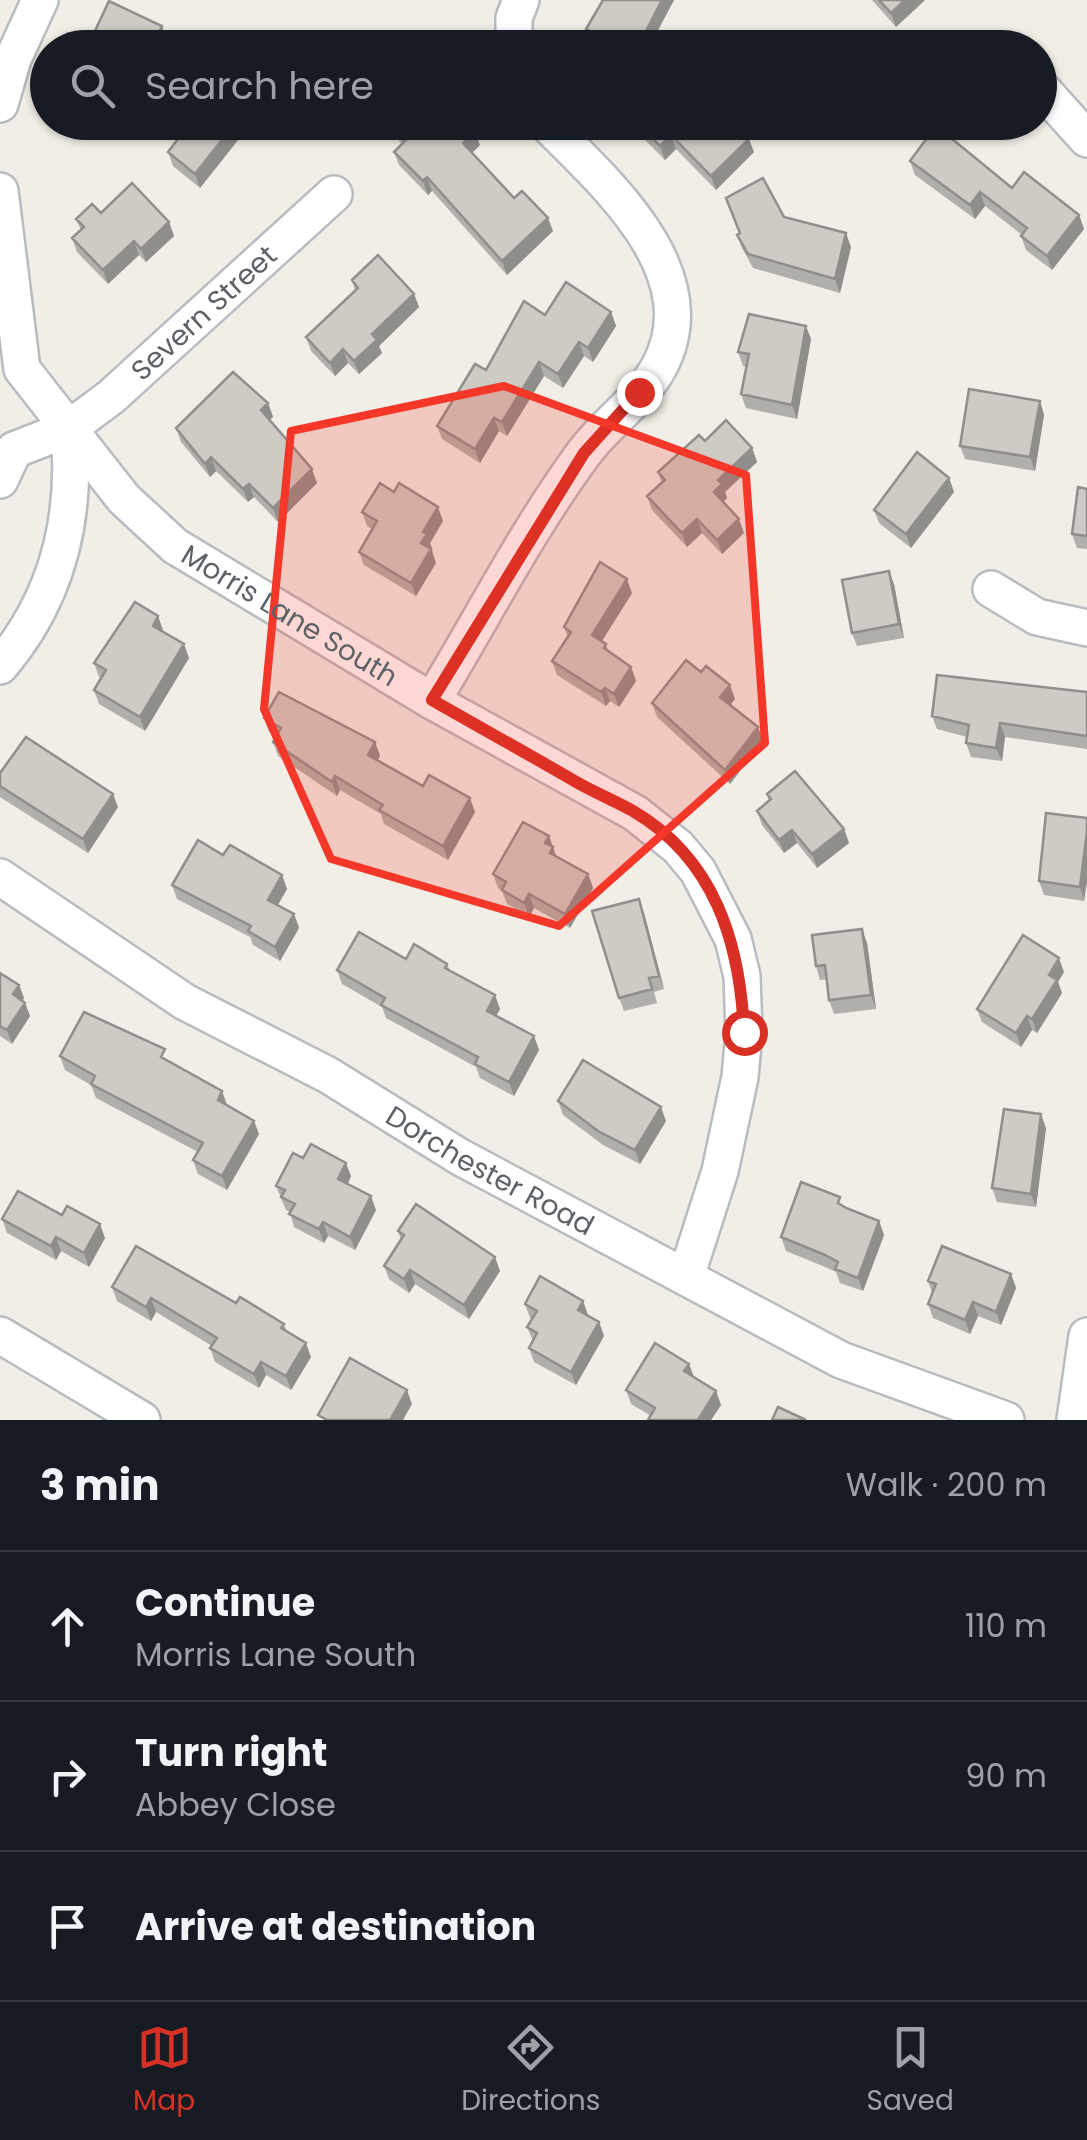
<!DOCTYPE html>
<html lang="en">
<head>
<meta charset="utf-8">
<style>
	:root { --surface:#171b24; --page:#20242c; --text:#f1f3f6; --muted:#9ea1a6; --line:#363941; --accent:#d93025 }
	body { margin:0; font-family:Poppins,sans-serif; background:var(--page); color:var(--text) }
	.stop { position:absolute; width:30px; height:30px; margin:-22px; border:8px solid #d93025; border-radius:50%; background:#fff }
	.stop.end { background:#d93025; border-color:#fff; box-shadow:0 2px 10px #0008 }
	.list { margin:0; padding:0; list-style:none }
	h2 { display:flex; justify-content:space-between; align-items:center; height:130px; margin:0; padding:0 40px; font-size:42px }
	h2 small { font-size:32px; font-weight:400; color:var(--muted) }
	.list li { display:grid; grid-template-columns:65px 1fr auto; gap:30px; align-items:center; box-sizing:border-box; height:150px; padding:0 40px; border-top:2px solid var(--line) }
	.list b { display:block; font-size:38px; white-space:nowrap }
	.list p { margin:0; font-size:32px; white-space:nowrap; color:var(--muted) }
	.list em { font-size:32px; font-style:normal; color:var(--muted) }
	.icon { flex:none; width:55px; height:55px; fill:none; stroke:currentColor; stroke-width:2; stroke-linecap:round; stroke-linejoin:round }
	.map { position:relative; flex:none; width:1087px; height:1420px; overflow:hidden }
	.search { position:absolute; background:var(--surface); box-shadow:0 2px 8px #0004; left:30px; right:30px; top:30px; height:110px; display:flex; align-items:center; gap:25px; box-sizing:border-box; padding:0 35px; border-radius:55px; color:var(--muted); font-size:38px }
	.sheet { height:580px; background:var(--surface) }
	nav { display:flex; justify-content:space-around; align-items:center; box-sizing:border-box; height:140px; border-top:2px solid var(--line); background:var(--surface); font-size:28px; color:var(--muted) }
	nav a { display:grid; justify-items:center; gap:5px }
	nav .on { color:var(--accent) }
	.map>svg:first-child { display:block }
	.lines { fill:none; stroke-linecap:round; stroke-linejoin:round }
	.minor-casing { stroke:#b8bbc0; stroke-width:40 }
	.minor { stroke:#fff; stroke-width:35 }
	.wall { fill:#b1afa9 }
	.shaded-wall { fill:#908e8a }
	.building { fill:#cecbc5; stroke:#908e8a; stroke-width:2.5 }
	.route { stroke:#d93025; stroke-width:12 }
	.marked { fill:#f43728; fill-opacity:0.2; stroke:#f43728; stroke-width:8; stroke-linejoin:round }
	.labels { text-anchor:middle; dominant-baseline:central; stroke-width:8; stroke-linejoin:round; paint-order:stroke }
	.street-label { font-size:28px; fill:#5d6267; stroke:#fff }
</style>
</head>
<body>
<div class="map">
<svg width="1087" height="1420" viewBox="0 0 1087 1420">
	<rect width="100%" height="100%" fill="#f0eee6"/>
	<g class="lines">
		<g class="minor-casing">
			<g id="minor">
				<path d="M514,48v-30l7,-18"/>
				<path d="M1040,87l47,52"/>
				<path d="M0,104l13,-45 27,-59"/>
				<path id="s1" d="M0,191l22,178 102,130 51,47 257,155 203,112 43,34 20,24 35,68 9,37 2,56 -4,45 -20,94 -34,106"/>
				<path id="s2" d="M0,480l14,-30 54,-21 43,-32 223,-203"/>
				<path d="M991,589l46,28 50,11"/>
				<path d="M0,666c58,-68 77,-149 69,-236"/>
				<path d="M432,701c50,-82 95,-171 152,-248 22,-30 57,-53 75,-86 51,-95 -55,-185 -114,-245"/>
				<path id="s3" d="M0,877l185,125 143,73 132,82 381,203 165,60"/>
				<path d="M0,1335l142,85"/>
				<path d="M1075,1420l12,-84"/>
			</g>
		</g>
		<use href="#minor" class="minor"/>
	</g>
	<path class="wall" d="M674,0l-25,48 -6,-2v2h-57l4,-7 -4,-12z
		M872,0h53l-29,27z
		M87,122h23l-5,9z
		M191,122h108l1,11 -62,7 -38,48 -27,-22 -5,-14z
		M381,122h86l13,23 -8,8 42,45 39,33 -46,44 -75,-84 -4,4 -29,-30 -5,-13 8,-8z
		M869,122h27l-25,6z
		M637,123l117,29 -38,38 -40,-41 -11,11 -23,-23z
		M910,161l102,27 67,27 5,14 -32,41 -26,-20 -5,-14 1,-1 -37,-29 -10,13 -60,-44z
		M101,213l68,9 5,14 -28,26 -7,-7 -31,29 -31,-32 -5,-14 9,-8 -5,-11z
		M784,217l67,30 -11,46 -87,-25 -11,-20 -5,-13z
		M352,280l62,14 5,13 -40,39 3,7 -23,21 -11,-11 -13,13 -24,-25 -5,-14 49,-47z
		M611,312l5,14 -23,36 -9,-6 -21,32 -19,-12 -37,60 -8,-5 -19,32 -38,-24 -5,-13 49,-56 59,-55z
		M811,339l-14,80 -51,-11 -5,-14 5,-27 -3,-1 -5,-14z
		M1040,401l4,14 -9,56 -70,-12 -5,-13z
		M268,403l5,14 -3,3 47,63 -39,39 -24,-25 -6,5 -32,-31 -6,6 -29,-35 -5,-14z
		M705,441l47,7 5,14 -32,30 2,6 -4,4 21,31 -22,21 -20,-21 -15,14 -35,-37 -5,-14 15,-13 -4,-11z
		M949,478l5,14 -43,56 -32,-25 -5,-13z
		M1087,489v60l-10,-1 -5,-14z
		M362,512l81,9 -13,22 6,20 -20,33 -52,-31 -5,-13 13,-23 -5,-3z
		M894,584l10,54 -47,8 -5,-13z
		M632,593l-30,48 4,3 2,7 23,16 5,14 -17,26 -9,-6 -4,5 -49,-31 -5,-14 16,-24 -4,-10z
		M163,630v1l26,27 -44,73 -46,-27 -5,-14 7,-12 -2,-1 -5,-14z
		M1087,692v57l-82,-12 -3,24 -31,-4 -5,-14 1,-6 -30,-8 -5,-13z
		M735,699l-5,6 28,22 5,14 -33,43 -73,-67 -5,-14z
		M264,718l111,24 5,14 -3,4 46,26 52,26 -27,48 -64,-36 -3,-10 -41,-24 -3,6 -59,-40 -5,-14 4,-6 -8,-4z
		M0,773l118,34 -30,46 -88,-56z
		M767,794l77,35 5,14 -32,25 -20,-25 -13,10 -22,-28 -5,-14 12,-10z
		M1087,818l-3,83 -40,-6 -5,-14z
		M549,836l7,20 32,18 5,14 -23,40 -36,-20 -5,9 -22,-13 -5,-13 -4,-3 -5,-14z
		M223,855l59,20 5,14 -9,16 16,9 5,14 -19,33 -27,-16 -3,-8 -73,-38 -5,-14z
		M644,913l20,76 -10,3 3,11 -33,8 -5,-13z
		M867,943l9,66 -42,5 -5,-14 -2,-21 -7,1 -4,-14z
		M447,964l3,7 50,38 -4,7 38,20 5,14 -25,46 -34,-18 -4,-11 -90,-49 -4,-11 -40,-23 -5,-14z
		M1064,972l-6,10 4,11 -25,40 -5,-3 -11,17 -39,-25 -5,-13z
		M0,973l19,12 5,13 -2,3 3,2 5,13 -18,28 -12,-8z
		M60,1056l110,6 57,43 32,29 -32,56 -29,-16 -5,-14 5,-8 -102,-54 -5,-13 -26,-15z
		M558,1101l108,20 -26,43 -37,-19 -40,-30z
		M1046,1128l-10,79 -39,-5 -5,-14z
		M303,1158l48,18 -3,8 28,26 -21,40 -27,-14 -4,7 -30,-16 -4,-15 -4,-2 -10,-24z
		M844,1207l35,14 5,14 -21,56 -23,-8 -4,-11 -6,-3 -44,-18 -5,-14z
		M2,1219l103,19 -16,29 -28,-16 -5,9 -49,-27z
		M398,1231l102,40 -31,48 -54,-35 -6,9 -20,-14 -5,-13 17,-26z
		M1011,1274l5,14 -15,37 -23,-9 -8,18 -37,-16 -5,-14 4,-11 -4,-12z
		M112,1287l124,16 48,21 3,8 24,25 -20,33 -25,-15 -7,13 -44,-26 -5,-14 2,-2 -56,-34 -5,9 -34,-20z
		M583,1301l5,15 11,6 5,14 -28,49 -42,-23 -5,-14 4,-7 -6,-14 5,-8 -2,-1 -5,-14z
		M694,1377l22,14 5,14 -10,15h-63l3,-4 -20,-12 -5,-14z"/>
	<path class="shaded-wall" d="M662,0h12l-26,48 -4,-13z
		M905,0h20l-29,27 -5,-14z
		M162,26l5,14 -3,8h-12z
		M638,32l5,16h-13z
		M102,122h8l-5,9z
		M233,126l5,14 -38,48 -5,-14z
		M475,131l5,14 -12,12 -5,-14z
		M671,135l5,14 -11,11 -5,-14z
		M749,139l5,13 -38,38 -5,-14z
		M427,177l5,14 -4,4 -5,-14z
		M980,192l5,14 -10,13 -5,-14z
		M1079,215l5,14 -32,41 -5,-14z
		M548,218l5,13 -46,44 -5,-14z
		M169,222l5,14 -28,26 -5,-13z
		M846,233l5,14 -11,46 -5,-14z
		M134,241l5,14 -31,29 -5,-14z
		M414,294l5,13 -40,39 3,7 -23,21 -5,-13 18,-27z
		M611,312l5,14 -23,36 -5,-14z
		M806,326l5,13 -14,80 -5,-14z
		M579,342l5,14 -21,32 -5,-14z
		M343,349l5,14 -13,13 -5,-13z
		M539,362l5,14 -37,60 -5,-14z
		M1040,401l4,14 -9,56 -5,-14z
		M268,403l5,14 -7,6 -5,-13z
		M494,418l5,13 -19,32 -5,-14z
		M752,448l5,14 -32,30 2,6 -8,8 -5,-14 4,-12z
		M211,457l5,14 -6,6 -5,-13z
		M312,469l5,14 -39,39 -5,-14z
		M949,478l5,14 -43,56 -5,-14z
		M249,484l5,13 -6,5 -5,-13z
		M438,507l5,14 -13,22 2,5 -5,9 4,-8 5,14 -20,33 -5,-13 12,-51z
		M697,519l5,14 -15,14 -5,-14z
		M739,519l5,14 -22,21 -5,-14z
		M889,571l5,13 10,54 -5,-14z
		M627,579l5,14 -35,56 -5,-14z
		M158,616l5,14 -5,9 -5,-13z
		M184,644l5,14 -44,73 -5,-14z
		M631,667l5,14 -17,26 -5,-13z
		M730,685l5,14 -10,12 -5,-14z
		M605,688l5,13 -4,5 -5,-14z
		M1000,723l5,14 -3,24 -6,-13z
		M758,727l5,14 -33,43 -5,-14z
		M375,742l5,14 -7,13 -5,-14z
		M335,776l5,14 -3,6 -5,-14z
		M113,794l5,13 -30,46 -5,-14z
		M470,798l5,14 -27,48 -5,-14z
		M844,829l5,14 -32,25 -5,-14z
		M792,830l5,13 -13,10 -5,-13z
		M1087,831v51l-3,19 -4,-14z
		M549,836l9,25 -3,5 -10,-23z
		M588,874l5,14 -23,40 -5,-14z
		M282,875l5,14 -14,24 -5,-13z
		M529,894l5,14 -5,9 -5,-14z
		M639,899l5,14 20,76 -5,-13z
		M294,914l5,14 -19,33 -5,-14z
		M862,929l5,14 9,66 -5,-14z
		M1059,958l5,14 -6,10 4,11 -25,40 -5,-14 17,-44z
		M19,985l5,13 -6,10 -5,-14z
		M495,995l5,14 -8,15 -5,-13z
		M25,1003l5,13 -18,28 -5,-14z
		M1027,1016l5,14 -11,17 -5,-14z
		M534,1036l5,14 -25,46 -5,-14z
		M222,1091l5,14 -9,-5z
		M661,1107l5,14 -26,43 -5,-14z
		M1041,1114l5,14 -10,79 -5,-13z
		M254,1121l5,13 -32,56 -5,-14z
		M346,1163l5,13 -8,16 -5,-13z
		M371,1196l5,14 -21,40 -5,-13z
		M879,1221l5,14 -21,56 -5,-13z
		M323,1222l5,14 -4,7 -5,-14z
		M100,1224l5,14 -16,29 -5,-14z
		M56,1237l5,14 -5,9 -5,-14z
		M495,1257l5,14 -31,48 -5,-14z
		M410,1270l5,14 -6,9 -5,-14z
		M1011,1274l5,14 -15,37 -5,-13z
		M151,1298l5,14 -5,9 -5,-14z
		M583,1301l5,14 -5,9 -5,-14z
		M973,1302l5,14 -8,18 -5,-14z
		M599,1322l5,14 -28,49 -5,-13z
		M306,1343l5,14 -20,33 -5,-14z
		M261,1362l5,13 -7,13 -5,-14z
		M689,1364l5,13 -10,-6z
		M407,1390l5,14 -9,16h-13z
		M716,1391l5,14 -10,15h-13z"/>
	<path class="building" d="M603,0h59l-18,35 -6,-3 -8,16h-44l9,-15 -9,-4z
		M879,0h26l-14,13z
		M109,1l53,25 -10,22h-65z
		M894,35l3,13h-44l-1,-4z
		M191,122h71l-29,4 -38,48 -27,-22z
		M389,122h78l8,9 -12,12 51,55 8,-7 26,27 -46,43 -75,-84 -4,4 -29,-29 12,-12z
		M733,122l16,17 -38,37 -40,-41 -11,11 -23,-23z
		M933,130l10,7 3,-3 66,54 12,-16 55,43 -32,41 -26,-20 6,-8 -47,-36 -10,13 -60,-44z
		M763,178l21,39 62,16 -11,46 -87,-25 -11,-19 3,-2 -14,-35z
		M132,183l37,39 -28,27 -7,-8 -31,29 -31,-32 12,-11 -8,-8 16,-15 9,9z
		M378,255l36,39 -42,40 5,6 -23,21 -11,-12 -13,14 -24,-26 52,-49 -6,-8z
		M566,282l45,30 -23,36 -9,-6 -21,32 -19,-12 -37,60 -8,-4 -19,31 -38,-23 38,-62 11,6 38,-69 21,14z
		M749,314l57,12 -14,79 -51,-11 8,-40 -11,-2z
		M233,372l35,31 -7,7 51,59 -39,39 -24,-24 -6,5 -32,-32 -6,7 -29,-36z
		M969,389l71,12 -10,56 -70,-11z
		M726,420l26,28 -34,32 4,4 -8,8 25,27 -22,21 -20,-21 -15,14 -35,-37 18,-16 -7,-8 41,-37 6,6z
		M917,452l32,26 -43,56 -32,-24z
		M380,483l14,9 5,-9 39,24 -15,25 4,2 -6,9 10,6 -20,34 -52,-31 18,-31 -15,-9z
		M1078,487l9,2v47l-15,-2z
		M600,562l27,17 -35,56 14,9 -2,4 27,19 -17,27 -9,-6 -4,4 -49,-31 19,-29 -7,-5z
		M889,571l10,53 -47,9 -10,-53z
		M135,602l23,14 -5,10 31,18 -44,73 -46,-27 12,-20 -12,-7z
		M686,660l15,12 5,-6 24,19 -10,12 38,30 -33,43 -73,-67z
		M937,675l150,17v44l-87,-13 -4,25 -30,-5 3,-18 -37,-9z
		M279,692l96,50 -7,13 55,31 6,-11 41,23 -27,48 -64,-36 4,-5 -48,-29 -3,6 -59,-40 8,-14 -17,-10z
		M26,737l87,57 -30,45 -83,-53v-13z
		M795,771l49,58 -32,25 -20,-24 -13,10 -22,-29 14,-12 -4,-5z
		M1046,813l41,5v13l-7,56 -41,-6z
		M523,822l26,14 -4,7 8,4 -3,6 38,21 -23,40 -36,-20 -5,9 -22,-13 4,-8 -13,-8z
		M198,840l25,15 7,-10 52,30 -14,25 26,14 -19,33 -27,-16 3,-5 -79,-41z
		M639,899l20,77 -10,2 3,11 -33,9 -27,-87z
		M862,929l9,66 -42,5 -4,-35 -9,1 -4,-31z
		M359,932l47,27 8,-15 33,20 -2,4 50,27 -8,16 47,25 -25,46 -34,-18 3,-7 -97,-52 4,-7 -48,-28z
		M1023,935l36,23 -10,17 8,5 -25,39 -5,-3 -11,17 -39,-24z
		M0,973l19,12 -6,9 12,9 -18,27 -7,-4z
		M84,1012l81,37 -4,8 61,34 -4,9 36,21 -32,55 -29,-16 10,-17 -112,-59 4,-8 -35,-20z
		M583,1060l78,47 -26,43 -37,-19 -40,-30z
		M1004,1109l37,5 -10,80 -39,-6z
		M311,1144l35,19 -8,16 33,17 -21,41 -27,-15 -4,7 -30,-15 6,-10 -14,-7 4,-7 -9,-4 17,-33 10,5z
		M801,1182l39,15 -2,6 8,5 33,13 -21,57 -23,-9 3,-7 -13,-7 -44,-18z
		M18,1191l44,24 5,-9 33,18 -16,29 -28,-16 -5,9 -49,-27z
		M416,1204l79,53 -31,48 -54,-35 -6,9 -20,-13 20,-31 -6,-4z
		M136,1246l100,57 4,-6 44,27 -3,4 25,15 -20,33 -25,-14 -7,12 -44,-26 7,-10 -66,-40 -5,9 -34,-20z
		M942,1246l69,28 -15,38 -23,-10 -8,18 -37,-16 8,-20 -8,-3z
		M540,1276l43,25 -5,9 21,12 -28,50 -42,-24 8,-15 -10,-6 10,-16 -12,-7z
		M655,1343l34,21 -5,7 32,20 -18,29h-50l7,-12 -29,-18z
		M350,1358l57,32 -17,30h-63l-9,-5z
		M778,1407l28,13h-34z"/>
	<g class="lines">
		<path class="route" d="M639,392l-55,61 -152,247c49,28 98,55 146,83 18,10 37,18 55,28 82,48 107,132 111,221"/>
	</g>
	<path class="marked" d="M504,386l242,89 19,268 -206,183 -228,-67 -67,-150 27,-278z"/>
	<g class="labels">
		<g class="street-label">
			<text stroke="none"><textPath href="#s2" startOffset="270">Severn Street</textPath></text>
			<text stroke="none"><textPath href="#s1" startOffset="548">Morris Lane South</textPath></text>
			<text stroke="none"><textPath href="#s3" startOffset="572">Dorchester Road</textPath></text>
		</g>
	</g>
</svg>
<div class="stop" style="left:744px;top:1032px"></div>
<div class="stop end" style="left:639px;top:392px"></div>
<div class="search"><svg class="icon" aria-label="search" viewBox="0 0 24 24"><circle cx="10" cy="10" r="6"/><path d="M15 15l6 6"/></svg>Search here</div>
</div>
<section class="sheet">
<h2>3 min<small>Walk · 200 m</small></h2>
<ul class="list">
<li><svg class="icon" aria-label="ahead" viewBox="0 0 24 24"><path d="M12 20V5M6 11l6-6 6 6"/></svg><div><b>Continue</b><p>Morris Lane South</p></div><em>110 m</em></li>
<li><svg class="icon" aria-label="right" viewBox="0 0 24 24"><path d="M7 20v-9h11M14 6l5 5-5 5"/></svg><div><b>Turn right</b><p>Abbey Close</p></div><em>90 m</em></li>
<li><svg class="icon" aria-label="arrive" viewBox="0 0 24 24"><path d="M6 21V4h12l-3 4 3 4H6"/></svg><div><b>Arrive at destination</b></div></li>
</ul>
</section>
<nav>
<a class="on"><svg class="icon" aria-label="map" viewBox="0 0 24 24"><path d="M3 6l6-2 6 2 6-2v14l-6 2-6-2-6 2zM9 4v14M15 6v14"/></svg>Map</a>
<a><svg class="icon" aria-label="directions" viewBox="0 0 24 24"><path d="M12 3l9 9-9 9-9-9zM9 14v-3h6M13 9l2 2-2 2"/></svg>Directions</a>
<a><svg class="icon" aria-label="saved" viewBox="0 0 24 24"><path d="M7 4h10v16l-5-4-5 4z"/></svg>Saved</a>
</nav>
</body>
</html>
